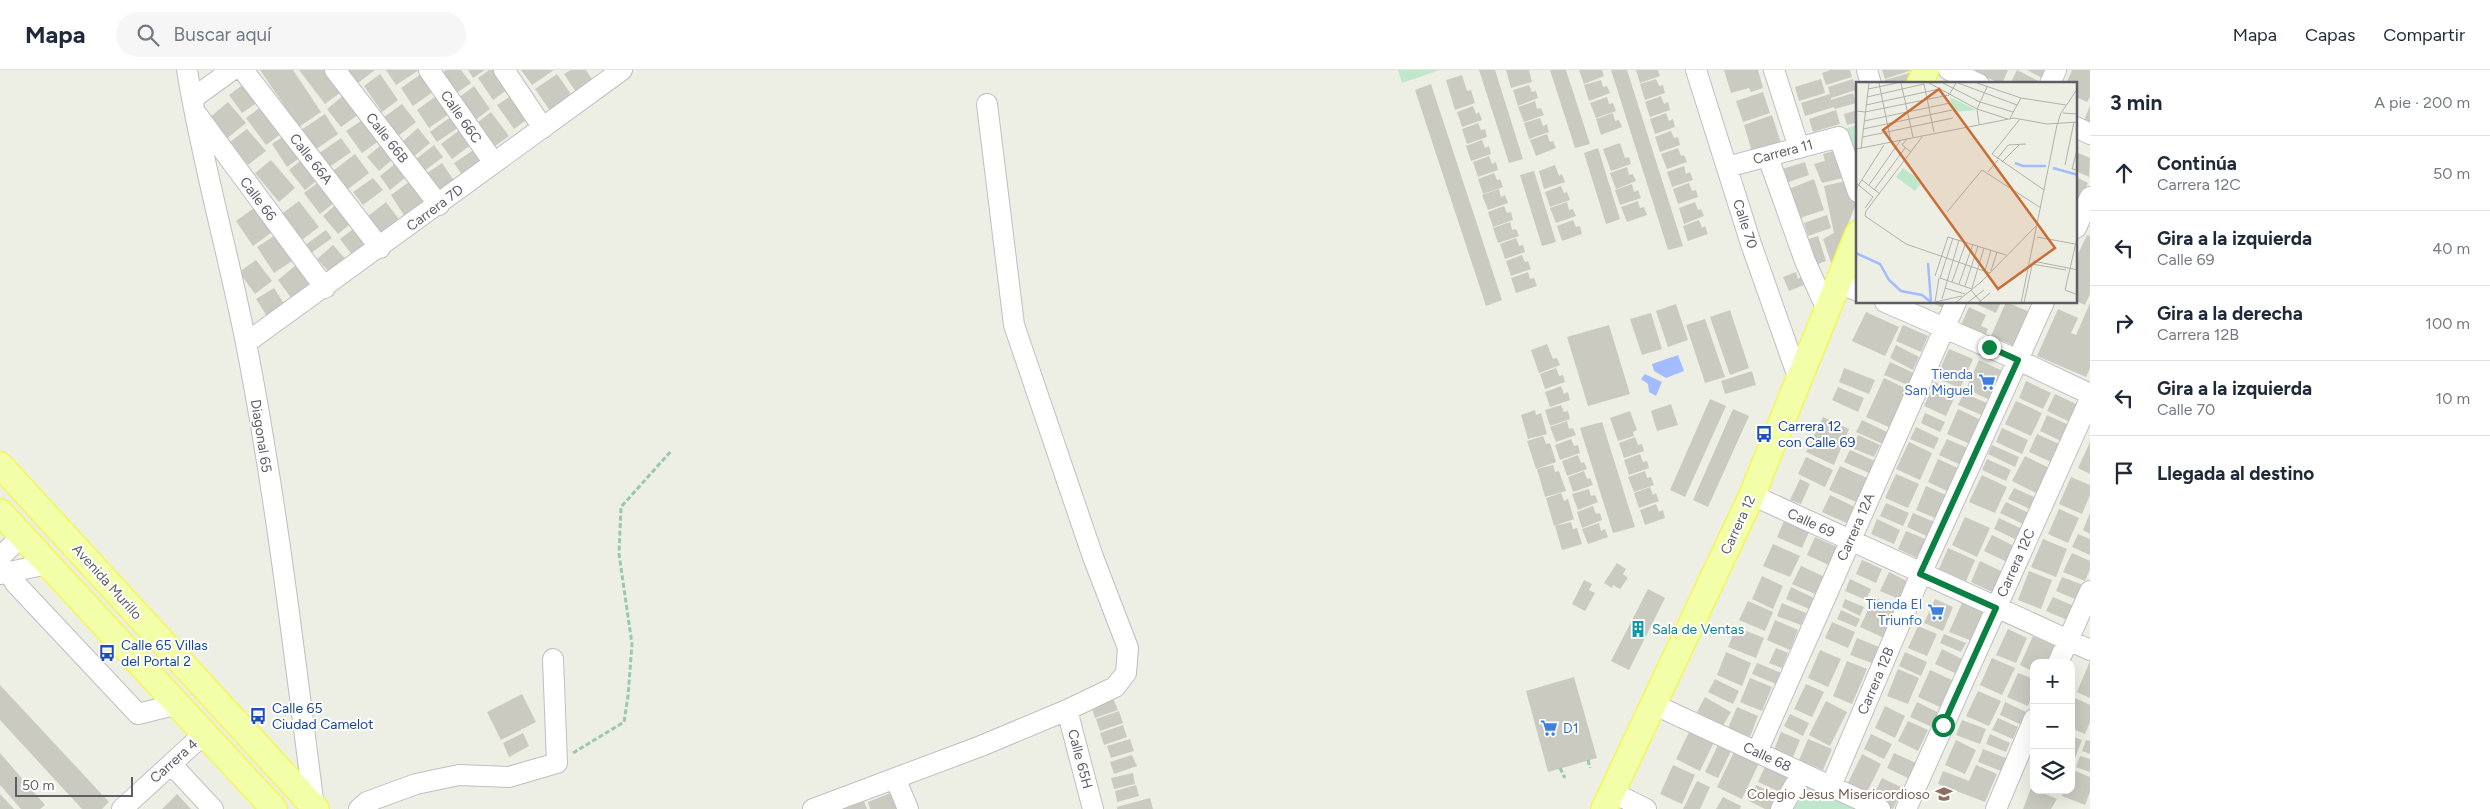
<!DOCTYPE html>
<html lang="es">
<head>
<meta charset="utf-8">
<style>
	:root { --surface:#fff; --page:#f6f6f7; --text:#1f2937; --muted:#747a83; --line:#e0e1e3 }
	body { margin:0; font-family:Figtree,sans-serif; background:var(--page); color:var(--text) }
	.controls { position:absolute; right:15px; bottom:15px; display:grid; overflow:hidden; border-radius:10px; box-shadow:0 5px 20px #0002 }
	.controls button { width:45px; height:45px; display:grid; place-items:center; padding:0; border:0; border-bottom:1px solid var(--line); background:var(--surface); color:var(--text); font:25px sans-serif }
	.scale { position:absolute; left:15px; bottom:12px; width:118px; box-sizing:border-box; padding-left:5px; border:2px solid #5c5d65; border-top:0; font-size:14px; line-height:18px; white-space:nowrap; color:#5c5d65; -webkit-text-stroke:4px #fff; paint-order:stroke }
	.stop { position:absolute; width:15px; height:15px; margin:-11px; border:4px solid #0b8043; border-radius:50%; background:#fff }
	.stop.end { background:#0b8043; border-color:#fff; box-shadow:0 1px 5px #0008 }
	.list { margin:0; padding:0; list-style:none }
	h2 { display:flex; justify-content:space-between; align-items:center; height:65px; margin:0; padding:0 20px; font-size:21px }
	h2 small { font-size:16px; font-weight:400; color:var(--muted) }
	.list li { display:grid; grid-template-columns:32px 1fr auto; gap:15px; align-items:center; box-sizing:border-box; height:75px; padding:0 20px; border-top:1px solid var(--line) }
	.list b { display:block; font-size:19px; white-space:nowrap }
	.list p { margin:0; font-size:16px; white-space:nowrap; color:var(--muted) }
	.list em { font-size:16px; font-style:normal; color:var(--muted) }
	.icon { flex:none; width:28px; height:28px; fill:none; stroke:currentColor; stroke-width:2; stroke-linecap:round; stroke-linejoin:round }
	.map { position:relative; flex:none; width:2090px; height:739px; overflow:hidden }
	header { display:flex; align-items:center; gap:30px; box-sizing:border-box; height:70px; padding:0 25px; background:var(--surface); border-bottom:1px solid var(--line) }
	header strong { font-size:24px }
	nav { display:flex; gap:28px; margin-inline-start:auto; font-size:18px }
	.search { width:350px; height:45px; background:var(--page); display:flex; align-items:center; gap:12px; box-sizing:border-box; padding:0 18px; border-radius:28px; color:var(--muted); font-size:19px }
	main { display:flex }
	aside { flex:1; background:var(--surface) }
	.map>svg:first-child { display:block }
	.green { fill:#bfe7cb }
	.water { fill:#a3bcff }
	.building { fill:#cacac0 }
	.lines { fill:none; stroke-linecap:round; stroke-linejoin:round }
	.minor-casing { stroke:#bebec5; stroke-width:22 }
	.major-casing { stroke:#f4f655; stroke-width:28 }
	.path { stroke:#98c8b4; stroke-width:3; stroke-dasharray:5 2.5; stroke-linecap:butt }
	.minor { stroke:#fff; stroke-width:20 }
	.major { stroke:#f3ffa8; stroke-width:25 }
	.route { stroke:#0b8043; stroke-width:6 }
	.labels { text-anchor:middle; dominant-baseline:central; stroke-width:4; stroke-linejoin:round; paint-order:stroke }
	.street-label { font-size:14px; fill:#5c5d65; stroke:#fff }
	.shop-label { font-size:14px; fill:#366cbe; stroke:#fff; text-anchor:end }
	.transit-label { font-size:14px; fill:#164399; stroke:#fff; text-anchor:start }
	.culture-label { font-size:14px; fill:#0d838f; stroke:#fff; text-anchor:start }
	.education-label { font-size:14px; fill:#785e54; stroke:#fff; text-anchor:end }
	.inset-river { fill:none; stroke:#a3bcff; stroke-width:2.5 }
	.inset-road { fill:none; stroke:#b0b1ad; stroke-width:1 }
	.view { fill:#ca6e38; fill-opacity:0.15; stroke:#ca6e38; stroke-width:2.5 }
	.inset-edge { fill:none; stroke:#5c5d65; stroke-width:2.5 }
</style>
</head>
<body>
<header>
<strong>Mapa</strong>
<div class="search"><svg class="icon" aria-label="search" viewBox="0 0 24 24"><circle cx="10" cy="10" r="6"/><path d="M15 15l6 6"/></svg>Buscar aquí</div>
<nav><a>Mapa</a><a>Capas</a><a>Compartir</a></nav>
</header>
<main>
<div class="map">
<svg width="2090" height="739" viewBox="0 0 2090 739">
	<rect width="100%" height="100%" fill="#eeefe4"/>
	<path class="green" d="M1398,0h42l-38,13z
		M1857,55v52l-16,-47z
		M1805,710l59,29h-75z"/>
	<path class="water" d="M1678,285l6,16 -18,7 -12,-7 -2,-7z
		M1645,304l17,8 -6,14 -7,-4 -1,-8 -7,-5z"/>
	<path class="building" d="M260,0h33l28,42 -22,15z
		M299,0h30l15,20 -19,14z
		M348,0h27l-17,13z
		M386,0h33l-23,15z
		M446,0h15l10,13 -17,12 -14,-21z
		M468,0h17l-12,8z
		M489,0h10l12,17 -18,13 -15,-22z
		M521,0h33l-22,15z
		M571,0h15l9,14 -17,11 -14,-21z
		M1479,0h16l28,89 -14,4z
		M1506,0h23l3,12 -21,6z
		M1550,0h16l24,74 -15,4z
		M1579,0h23l2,6 -20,8z
		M1611,0h16l56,176 -15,4z
		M1636,0h22l2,6 -20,7z
		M1724,0h34l5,18 -12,4 -2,-4 -18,5z
		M1830,0h20l2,7 -26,8 -4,-12z
		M1882,0h30l-27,9z
		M1969,0h39l-6,14z
		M2017,0l27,14h-34z
		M2027,0h19l-4,8z
		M2072,0h18v27l-3,5 -11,-5v-13h-10z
		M1913,2l-7,12h-20l-1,-4z
		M380,4l18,26 -16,12 -18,-26z
		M421,4l12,18 -20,14 -12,-18z
		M557,4l16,23 -22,15 -16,-23z
		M1462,5l5,16 4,-1 4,13 -20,7 -9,-30z
		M1656,9l3,7 4,-1 2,8 -20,7 -5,-16z
		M1821,9l4,14 -26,8 -4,-14z
		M1853,9l3,11 -25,8v2l22,-7 3,10 -21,6 -1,-2 -29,9 -4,-13 29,-9 -2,-7z
		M1601,10l2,7 4,-1 3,7 -21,8 -5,-16z
		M248,11l13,19 -19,13 -13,-18z
		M1431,14l71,216 -16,6 -71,-216z
		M1529,15l3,7 4,-1 2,7 -20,8 -5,-16z
		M474,16l16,23 -16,12 -17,-22z
		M1763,22l7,21 -27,9 -7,-21z
		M514,24l16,23 -16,12 -17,-24z
		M344,25l15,19 -18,13 -14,-18z
		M436,26l13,18 -20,14 -12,-18z
		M1661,26l3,8 4,-2 2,8 -20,7 -5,-15z
		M1607,27l2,7 4,-1 3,8 -20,7 -6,-15z
		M1535,31l2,8 4,-1 3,7 -20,7 -6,-15z
		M228,32l18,21 -21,17 -17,-21z
		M265,34l20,27 -19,14 -20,-27z
		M402,34l14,18 -19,15 -14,-19z
		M1473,36l3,8 3,-2 3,8 -20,7 -5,-15z
		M2090,36v17l-6,-3z
		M1836,40l4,14 -27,8 -4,-13z
		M1858,40v12l-11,3 -3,-11z
		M491,42l18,24 -18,13 -18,-23z
		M1613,43l2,8 4,-1 3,7 -21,8 -5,-16z
		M1666,43l3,8 4,-2 2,8 -20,7 -5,-15z
		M325,44l13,20 -23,16 -14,-20z
		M1772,45l9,28 -29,9 -8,-27z
		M452,46l7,11 -22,15 -7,-10z
		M1540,48l3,8 4,-2 2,8 -20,7 -5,-16z
		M364,49l16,21 -18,13 -16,-22z
		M1478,53l3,7 4,-1 2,8 -20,7 -5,-15z
		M418,58l12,15 -17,14 -12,-14z
		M247,59l19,22 -18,14 -18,-23z
		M461,59l11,15 -20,15 -11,-15z
		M1671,61l3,7 4,-1 2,8 -20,7 -5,-15z
		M287,64l15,22 -15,11 -15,-23z
		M1547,64l3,8 3,-1 3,7 -20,8 -6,-16z
		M341,68l10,14 -23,16 -10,-14z
		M1482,70l3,8 4,-2 2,8 -20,7 -5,-15z
		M1620,73l5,15 4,-1 2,7 -20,7 -8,-22z
		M382,74l12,14 -15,13 -12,-14z
		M434,75l9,12 -24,18 -8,-12z
		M1598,78l22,71 -14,5 -22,-71z
		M1678,78l3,8 3,-1 3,7 -20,7 -6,-15z
		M475,79l8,11 -21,15 -8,-12z
		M1834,81l9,27 -21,5 -8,-19 11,-3 -2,-7z
		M2076,82l14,6 -1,19 -13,-6z
		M355,84l14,19 -22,17 -14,-19z
		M1489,86l3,8 4,-2 2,8 -20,7 -5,-15z
		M304,88l16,20 -15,12 -16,-20z
		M271,90l24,28 -16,14 -24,-29z
		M1805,92l4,13 -23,8 -4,-14z
		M396,93l10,14 -16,13 -10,-14z
		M442,93l13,19 -18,12 -13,-19z
		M1555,95l4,11 3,-2 3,8 -21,7 -5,-18z
		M1684,96l2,8 4,-2 3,8 -21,7 -5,-15z
		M1627,97l2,8 4,-1 3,7 -20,8 -6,-16z
		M1534,101l22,71 -14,4 -22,-71z
		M1494,103l3,7 3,-1 3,8 -20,7 -5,-15z
		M2076,107l12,6 -12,26z
		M324,108l15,21 -19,15 -16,-21z
		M373,108l10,12 -20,15 -10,-13z
		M1814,109l10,31 -27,9 -11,-29z
		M1850,110l6,24 -24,61 -9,-26 11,-6 -10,-47z
		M409,112l15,21 -19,14 -14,-22z
		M1689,113l3,8 4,-1 2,7 -20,7 -5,-15z
		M1632,114l2,8 4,-2 3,8 -21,7 -5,-15z
		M1561,116l3,7 3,-1 3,8 -20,7 -5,-15z
		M1499,119l2,8 4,-2 3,8 -20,7 -6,-15z
		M299,131l20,26 -20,15 -19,-27z
		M1638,131l2,7 4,-1 3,8 -20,7 -6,-15z
		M339,132l15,19 -16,13 -15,-18z
		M386,132l15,20 -19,15 -15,-20z
		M1567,132l2,8 4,-1 3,7 -20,7 -6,-15z
		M1695,132l3,8 3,-1 3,7 -20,8 -5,-16z
		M258,135l17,25 -22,16 -17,-25z
		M1504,136l3,7 4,-1 2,8 -20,7 -5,-15z
		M1827,145l4,13 -23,8 -4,-13z
		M1573,150l3,7 4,-1 2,8 -20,7 -5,-15z
		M1699,150l3,8 3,-2 3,8 -20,7 -5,-15z
		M1510,152l2,8 4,-1 3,7 -21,7 -5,-15z
		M356,157l15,21 -15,12 -16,-21z
		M326,160l6,8 -25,18 -6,-8z
		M277,164l18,25 -21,14 -17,-26z
		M2087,165l3,1v58l-5,11 -9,-4v-43z
		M1818,166l8,25 -8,3 2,4 -8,2 -9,-29z
		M1516,168l3,8 4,-1 2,7 -20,7 -5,-15z
		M333,175l16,18 -15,14 -17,-18z
		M1522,185l3,7 3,-1 3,8 -20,7 -5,-15z
		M256,190l16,21 -17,13 -16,-22z
		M296,195l18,24 -19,14 -17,-23z
		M1528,202l2,7 4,-1 3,8 -21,7 -5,-15z
		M1796,202l2,7 3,-2 3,8 -15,6 -6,-14z
		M274,218l14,22 -18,11 -14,-22z
		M1930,232h19l-3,7z
		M1972,232h29l-5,11z
		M2006,232l24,10 -16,34 -23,-10z
		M2090,233v65l-4,9 -49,-21 21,-47 20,9 -7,15 5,2z
		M1676,234l12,36 -20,7 -12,-36z
		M1969,237l17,8 -5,11 7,3 -3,7 -24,-11z
		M1730,240l19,58 -19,7 -20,-58z
		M1866,242l33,15 -14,29 -33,-15z
		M1651,243l11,36 -20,6 -12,-36z
		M1705,249l20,58 -20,6 -19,-58z
		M1609,255l21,69 -42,12 -21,-69z
		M1903,255l25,11 -7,16 -25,-11z
		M1547,274l6,15 4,-1 3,7 -21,8 -8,-23z
		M1896,275l23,12 -6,13 -23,-12z
		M1949,279l24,10 -13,29 -24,-10z
		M1979,290l24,11 -13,29 -24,-11z
		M1890,292l26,12 -6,12 -26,-11z
		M1556,298l3,8 4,-1 2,7 -20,7 -5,-15z
		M1844,298l31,12 -6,14 -30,-12z
		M1752,301l4,14 -31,9 -4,-13z
		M1884,308l25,12 -18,38 -25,-11z
		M2026,311l25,12 -8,16 -24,-11z
		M1935,312l22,10 -11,24 -22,-10z
		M1561,316l3,8 4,-2 2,8 -20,7 -5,-15z
		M1838,317l26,11 -6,14 -26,-12z
		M1964,323l25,11 -5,12 -26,-11z
		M2055,324l25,12 -8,17 -25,-12z
		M1710,329l16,7 -41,91 -15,-7z
		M2016,331l26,12 -11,23 -26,-12z
		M1671,334l7,21 -21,6 -6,-20z
		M1561,335l3,7 4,-1 2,8 -20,7 -5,-16z
		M1733,339l16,7 -41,91 -15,-7z
		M1958,339l23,11 -11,24 -23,-10z
		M1535,340l1,5 5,-2 6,21 -19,5 -7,-24z
		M1630,341l7,19 -4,2 1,4 -16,5 -8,-23z
		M1925,343l20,9 -5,10 -19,-9z
		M2047,345l22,10 -8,16 -21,-10z
		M1823,347l26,12 -15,36 -28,-13z
		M1862,350l27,13 -6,11 -27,-12z
		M1567,351l2,8 4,-1 3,7 -20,7 -6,-15z
		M1602,352l33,105 -22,6 -33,-105z
		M1916,357l23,11 -5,11 -24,-10z
		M2002,358l26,12 -6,14 -26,-12z
		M2037,364l22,10 -8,18 -22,-10z
		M1858,365l22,10 -6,12 -22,-9z
		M1543,366l3,8 4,-1 6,19 -20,7 -9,-28z
		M1635,367l3,8 4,-1 2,7 -20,7 -5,-15z
		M1571,369l3,7 4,-1 2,8 -20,7 -5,-15z
		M1947,369l23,10 -7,17 -24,-11z
		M1909,372l23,11 -12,27 -24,-11z
		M2090,372v32l-12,-6z
		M1992,375l27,12 -4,10 -27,-13z
		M1850,380l25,11 -6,12 -25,-11z
		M1640,384l3,8 4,-1 2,7 -20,7 -5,-15z
		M1578,385l3,8 3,-1 3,7 -20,7 -5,-15z
		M2025,386l24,12 -13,25 -24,-12z
		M1806,387l27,13 -8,17 -27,-13z
		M1938,389l24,11 -11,23 -23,-11z
		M1987,389l24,11 -5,11 -24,-11z
		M1553,395l2,7 4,-1 7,20 -21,6 -8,-28z
		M1840,396l27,12 -11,24 -27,-12z
		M1584,401l3,8 3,-1 3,7 -20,7 -5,-15z
		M1645,401l2,7 4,-1 3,8 -20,7 -6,-15z
		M1896,404l23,10 -11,24 -23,-10z
		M1982,405l25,12 -12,26 -26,-11z
		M2071,407l19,8v10l-8,19 -23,-10z
		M1800,409l10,5 -9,20 -11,-4z
		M1926,416l24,11 -10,23 -24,-10z
		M1650,417l3,8 3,-2 3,8 -20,7 -5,-15z
		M2014,418l22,10 -6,11 -22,-10z
		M1589,419l2,7 4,-1 3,7 -20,8 -6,-16z
		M1561,423l3,8 4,-2 6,20 -20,7 -8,-28z
		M1830,425l27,13 -8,16 -27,-12z
		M2006,432l23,11 -6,11 -23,-11z
		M1886,433l23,10 -6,13 -23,-10z
		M1656,434l3,8 4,-2 2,8 -20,7 -5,-15z
		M1593,436l3,8 4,-1 2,7 -20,8 -5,-16z
		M2059,439l20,9 -11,25 -20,-9z
		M1913,443l24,10 -6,15 -24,-11z
		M2090,443v21l-7,-4z
		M1965,447l25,11 -13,29 -25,-12z
		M1999,448l23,11 -5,11 -23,-11z
		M1877,449l23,11 -6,14 -23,-10z
		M1784,451l25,11 -7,16 -25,-11z
		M1571,452l2,7 4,-1 5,16 -20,6 -7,-24z
		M1599,453l2,8 4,-2 3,8 -20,7 -6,-15z
		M1906,461l24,10 -8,19 -24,-11z
		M2078,464l12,5v16l-18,-8z
		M1992,465l22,11 -7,16 -23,-11z
		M1815,467l22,10 -8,18 -22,-10z
		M2043,469l24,10 -11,28 -25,-10z
		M1773,474l27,12 -10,21 -27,-11z
		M1948,478l27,12 -9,21 -27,-12z
		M2072,483l18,8v8l-5,12 -22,-9z
		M1862,490l20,9 -6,14 -20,-9z
		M1980,491l23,11 -9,21 -23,-11z
		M1617,493l9,6 -3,5 5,4 -8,11 -7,-4 -1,3 -8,-5z
		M1801,496l22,10 -8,18 -23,-10z
		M2029,501l23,9 -11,29 -23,-9z
		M1889,502l20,10 -8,18 -21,-9z
		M1762,506l21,10 -10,23 -21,-10z
		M2062,507l21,8 -6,15 -21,-9z
		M1850,509l21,10 -5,11 -21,-9z
		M1584,510l8,4 -3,6 6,3 -10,18 -13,-7z
		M1791,517l23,11 -5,11 -23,-10z
		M1648,519l17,9 -36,72 -18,-9z
		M1874,527l23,11 -13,30 -24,-11z
		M2053,527l21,9 -7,14 -21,-9z
		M1845,529l19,8 -4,9 -18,-9z
		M1935,529l18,8 -10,24 -19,-8z
		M1748,531l25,11 -8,19 -26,-11z
		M1782,533l24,10 -5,12 -24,-9z
		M1962,533l22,10 -12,28 -23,-9z
		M1841,540l19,9 -4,8 -19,-8z
		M1775,550l23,10 -8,20 -23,-10z
		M1832,552l23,10 -7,16 -23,-10z
		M1918,556l19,8 -10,22 -19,-8z
		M1736,557l28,11 -8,20 -28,-11z
		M2008,559l19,9 -11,25 -20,-8z
		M1944,564l22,9 -5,9 -21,-9z
		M2033,566l23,10 -8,17h-14v9l-14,-7z
		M1857,568l22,9 -7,16 -22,-8z
		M1776,578l12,5 -6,15 -13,-5z
		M1942,579l22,11 -7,14 -22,-10z
		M1820,580l21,9 -13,28 -20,-9z
		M1726,582l25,11 -9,23 -25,-11z
		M1905,582l22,10 -6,14 -22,-10z
		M1992,588l23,10 -13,27 -22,-10z
		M1847,591l20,8 -15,35 -19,-8z
		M2090,591v37l-13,-6z
		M1757,593l24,10 -5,11 -24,-10z
		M1898,599l21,9 -11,26 -21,-8z
		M1930,600l22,10 -12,27 -22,-10z
		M2018,603l16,6v13l-6,14 -21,-9z
		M1574,607l23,81 -49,14 -22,-81z
		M1750,608l22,9 -10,24 -22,-9z
		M1715,609l24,12 -6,13 -25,-12z
		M1806,614l18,8 -12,25 -18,-8z
		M0,615l109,117 -7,7h-20l-82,-89z
		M1978,621l23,10 -12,25 -23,-10z
		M522,624l14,28 -35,18 -14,-28z
		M1705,627l26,15 -9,15 -25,-15z
		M1113,628l5,12 -23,8 -4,-13z
		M2075,628l15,7v17l-5,12 -14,-6v-21z
		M1826,631l21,11 -17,34 -21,-11z
		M1917,632l22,11 -7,14 -22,-10z
		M2005,632l21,10 -6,12 -20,-9z
		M1885,636l20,10 -10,22 -20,-10z
		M1737,637l21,9 -8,21 -22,-9z
		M1119,641l4,12 -23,8 -4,-12z
		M1790,644l19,9 -6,13 -19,-10z
		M1998,648l20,9 -5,12 -21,-9z
		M1962,650l24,9 -6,15 -24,-9z
		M1908,651l20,9 -10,21 -20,-10z
		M1123,655l4,12 -23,8 -4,-12z
		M1690,660l24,12 -14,29 -24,-12z
		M1781,662l19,8 -7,17 -19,-7z
		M523,663l6,13 -20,11 -6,-14z
		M1871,664l21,10 -8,15 -20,-10z
		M1990,664l20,9 -4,9 -20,-8z
		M2071,666l11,4 -9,23 -2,-1z
		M1130,669l4,12 -23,7 -4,-12z
		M1808,669l24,10 -9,21 -24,-10z
		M1956,670l20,10 -11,24 -20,-9z
		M2086,670l4,1v13l-8,-3z
		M1719,673l13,6 -14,29 -13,-6z
		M1983,679l23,9 -5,13 -23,-9z
		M1735,680l25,11 -18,38 -25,-12z
		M0,683l45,52 -5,4h-19l-21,-24z
		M1894,683l22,10 -8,15 -21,-10z
		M1862,684l19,10 -14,28 -19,-9z
		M1132,685l5,11 -23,8 -4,-12z
		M2080,686l10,3v13l-14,-5z
		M1767,692l24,11 -9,20 -24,-11z
		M1673,695l22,10 -13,29 -22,-10z
		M1976,695l21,9 -12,28 -47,-18 5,-13 26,10z
		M2073,700l17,7v15l-5,13 -23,-9 3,-6h6z
		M1133,703l2,11 -21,5 -3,-11z
		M1882,708l21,10 -10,21 -22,-9z
		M1697,711l13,6 -10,22h-17z
		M1136,715l3,11 -22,6 -2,-11z
		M1756,715l22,10 -6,14h-7l-16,-8z
		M2031,718l26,11 -6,10h-28z
		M893,722l7,17h-30l-2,-7z
		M0,724l14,15h-14z
		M177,724l14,15h-29z
		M1723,727l18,9 -1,3h-24z
		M1150,728l3,11h-36v-2z
		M863,729l4,10h-28z"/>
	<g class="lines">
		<g class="minor-casing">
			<path id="minor" d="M187,0c15,92 41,182 59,273 30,153 48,309 68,464
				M243,0l137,178
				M335,0l104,135
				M429,0l65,93
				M504,0l39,58
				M1696,0l55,174 47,133
				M1774,0l25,78
				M1867,0l4,14
				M1949,0l30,14
				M2050,14l6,-14
				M192,29l40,-29
				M198,46l127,172
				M2076,57l14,7
				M1768,87l37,104 22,49
				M1727,97l112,-30 19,55
				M2076,158l14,-31
				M1838,213l20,8
				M1885,232l133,58 72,34
				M246,273l376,-273
				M1752,425l338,155
				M0,487l22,-21
				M9,502l6,11 123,131 40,-10
				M0,504l48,-10
				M2058,593l32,-72
				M1655,635l225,104
				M1067,640l26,99
				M1757,682l199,-450
				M171,694l42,45
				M896,710l12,29
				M1831,716l90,-212 123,-272
				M1612,722l34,17
				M122,739l83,-76
				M359,739l8,-7 49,-18 43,-9 50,2 48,-14 -4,-104
				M813,739l168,-63 86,-36 48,-23 11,-14 2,-25 -35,-91 -79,-232 -27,-221
				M1781,739l21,-36
				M1906,739l184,-410
				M1996,739l38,-90"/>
		</g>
		<g class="major-casing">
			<path id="major" d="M1920,14l6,-14
				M0,395l316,344
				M0,442l274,297
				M1604,739l148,-314 106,-261"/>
		</g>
		<path class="path" d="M573,683l51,-31 4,-26 4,-52 -13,-90 2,-47 51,-57
			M1588,690l2,8
			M1560,698l5,10"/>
		<use href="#minor" class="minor"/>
		<use href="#major" class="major"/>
	</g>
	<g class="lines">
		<path class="route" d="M1943,655l53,-117 -76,-34 98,-214 -29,-13"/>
	</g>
	<defs>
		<g id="supermarket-bare" transform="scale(1.35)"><path d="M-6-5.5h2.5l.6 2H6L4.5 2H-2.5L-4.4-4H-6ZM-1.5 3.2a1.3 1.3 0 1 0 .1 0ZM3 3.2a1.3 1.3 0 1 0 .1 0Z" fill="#3f7fe0" stroke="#fff" stroke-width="2.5" paint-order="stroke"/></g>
		<g id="bus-bare" transform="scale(1.35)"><path d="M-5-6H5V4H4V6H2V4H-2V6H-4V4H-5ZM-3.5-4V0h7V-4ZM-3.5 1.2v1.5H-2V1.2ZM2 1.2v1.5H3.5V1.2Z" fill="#1a4fb4" stroke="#fff" stroke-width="2.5" paint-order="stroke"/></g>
		<g id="building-bare" transform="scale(1.35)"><path d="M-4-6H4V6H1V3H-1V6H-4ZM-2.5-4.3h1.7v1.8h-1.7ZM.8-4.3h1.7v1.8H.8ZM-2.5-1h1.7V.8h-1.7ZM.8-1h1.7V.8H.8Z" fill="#0f9aa8" stroke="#fff" stroke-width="2.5" paint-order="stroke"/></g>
		<g id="school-bare" transform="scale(1.35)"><path d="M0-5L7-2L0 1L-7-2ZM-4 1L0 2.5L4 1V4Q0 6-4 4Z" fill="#8d6e63" stroke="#fff" stroke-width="2.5" paint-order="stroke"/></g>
	</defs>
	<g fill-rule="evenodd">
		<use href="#supermarket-bare" x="1987" y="312"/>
		<use href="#bus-bare" x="1764" y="364"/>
		<use href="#supermarket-bare" x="1936" y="542"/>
		<use href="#building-bare" x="1638" y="559"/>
		<use href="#bus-bare" x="107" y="583"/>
		<use href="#bus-bare" x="258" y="646"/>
		<use href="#supermarket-bare" x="1549" y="658"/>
		<use href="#school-bare" x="1944" y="724"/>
	</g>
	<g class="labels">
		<g class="street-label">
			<text transform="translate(461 47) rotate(55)">Calle 66C</text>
			<text transform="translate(387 68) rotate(52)">Calle 66B</text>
			<text transform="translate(1783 82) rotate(-15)">Carrera 11</text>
			<text transform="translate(311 89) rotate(52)">Calle 66A</text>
			<text transform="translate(258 129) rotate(53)">Calle 66</text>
			<text transform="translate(435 138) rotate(-37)">Carrera 7D</text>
			<text transform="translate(1745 154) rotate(72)">Calle 70</text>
			<text transform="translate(261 366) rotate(81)">Diagonal 65</text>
			<text transform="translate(1811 453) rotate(25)">Calle 69</text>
			<text transform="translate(1738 455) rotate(-65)">Carrera 12</text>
			<text transform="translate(1856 457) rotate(-66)">Carrera 12A</text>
			<text transform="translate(2016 493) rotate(-66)">Carrera 12C</text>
			<text transform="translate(107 512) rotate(48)">Avenida Murillo</text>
			<text transform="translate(1876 611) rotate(-67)">Carrera 12B</text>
			<text transform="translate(1767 687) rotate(25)">Calle 68</text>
			<text transform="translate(1080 689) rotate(75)">Calle 65H</text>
			<text transform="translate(174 691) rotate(-42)">Carrera 4</text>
		</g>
		<g class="shop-label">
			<text x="1973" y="304">Tienda<tspan x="1973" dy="16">San Miguel</tspan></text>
			<text x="1922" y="534">Tienda El<tspan x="1922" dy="16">Triunfo</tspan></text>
			<text x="1563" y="658" text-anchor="start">D1</text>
		</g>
		<g class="transit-label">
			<text x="1778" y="356">Carrera 12<tspan x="1778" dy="16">con Calle 69</tspan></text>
			<text x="121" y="575">Calle 65 Villas<tspan x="121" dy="16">del Portal 2</tspan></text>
			<text x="272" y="638">Calle 65<tspan x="272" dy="16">Ciudad Camelot</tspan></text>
		</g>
		<g class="culture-label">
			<text x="1652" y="559">Sala de Ventas</text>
		</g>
		<g class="education-label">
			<text x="1930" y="724">Colegio Jesus Misericordioso</text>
		</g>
	</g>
	<g transform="translate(1856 12)">
		<rect width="221" height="221" fill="#eeefe4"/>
		<path d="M94,15l26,13 -23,2zM47,86l19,14 -7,9 -19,-14z" fill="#bfe7cb"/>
		<path class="inset-river" d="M159,81l8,3h23M197,86l25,7M0,171l24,11 9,16 12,11 21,4 10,8M72,181l3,39"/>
		<path class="inset-road" d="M23,1l12,59M45,1l12,54M73,1l48,26 31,10M87,1l37,19 33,10M102,1l59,22M121,1l44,15 45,7M68,2l10,48M12,7l29,-6M11,15l57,-13M10,23l73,-16M0,29l9,1 84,-17 7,-12M207,31l15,1M154,36l11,-20M164,37l-28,35 52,36M8,39l86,-18M123,42l-2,-15 10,-22M7,47l89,-19M7,55l90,-19M66,55l-56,74 -1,5 41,28 84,29M51,57l-5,6 9,7M222,65l-6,22 6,1M0,67l158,-31 33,6 31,-2M5,67l8,-66M141,77l11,-14 18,-1M146,80l17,-17M209,83l9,-43M132,90l10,-12M6,98l18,14M0,101l17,14 -8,11M13,103l31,-44M0,107l28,-44M18,108l31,-42M91,130l35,-42 59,38M222,152l-13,56 13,5M181,155l38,7M177,179l45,9M176,182l34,6M129,189l6,-21M135,189l6,-19M79,194l13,-39 58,18M83,196l-4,24 27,-6M84,196l13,-40M84,196l32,11M96,200l14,-40M103,202l14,-40M109,204l13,-40M89,206l20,6M116,206l12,-40M115,208l11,13M86,217l17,-59M99,221l26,-21 56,-57M111,221l17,-13M122,221l12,-10M165,221l36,-178 4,-12 17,-25M168,221l8,-38"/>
		<path class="view" d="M83,7l116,159 -57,41 -115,-159z"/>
		<rect width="221" height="221" class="inset-edge"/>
	</g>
</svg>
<div class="controls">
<button>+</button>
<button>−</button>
<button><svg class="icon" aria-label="layers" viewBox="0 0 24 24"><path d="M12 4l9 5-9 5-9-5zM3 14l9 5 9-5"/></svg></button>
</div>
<div class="scale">50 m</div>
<div class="stop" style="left:1943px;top:655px"></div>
<div class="stop end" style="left:1989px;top:277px"></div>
</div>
<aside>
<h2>3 min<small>A pie · 200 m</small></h2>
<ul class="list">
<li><svg class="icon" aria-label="ahead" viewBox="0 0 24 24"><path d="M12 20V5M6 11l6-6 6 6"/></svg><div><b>Continúa</b><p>Carrera 12C</p></div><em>50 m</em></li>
<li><svg class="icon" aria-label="left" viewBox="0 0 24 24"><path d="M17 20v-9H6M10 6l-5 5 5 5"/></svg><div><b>Gira a la izquierda</b><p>Calle 69</p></div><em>40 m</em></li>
<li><svg class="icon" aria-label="right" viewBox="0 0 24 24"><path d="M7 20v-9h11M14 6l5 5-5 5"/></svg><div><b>Gira a la derecha</b><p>Carrera 12B</p></div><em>100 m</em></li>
<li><svg class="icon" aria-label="left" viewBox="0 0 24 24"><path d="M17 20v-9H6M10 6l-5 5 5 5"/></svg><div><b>Gira a la izquierda</b><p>Calle 70</p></div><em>10 m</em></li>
<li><svg class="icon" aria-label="arrive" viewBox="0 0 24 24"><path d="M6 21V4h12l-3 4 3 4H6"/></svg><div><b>Llegada al destino</b></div></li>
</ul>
</aside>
</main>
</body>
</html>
